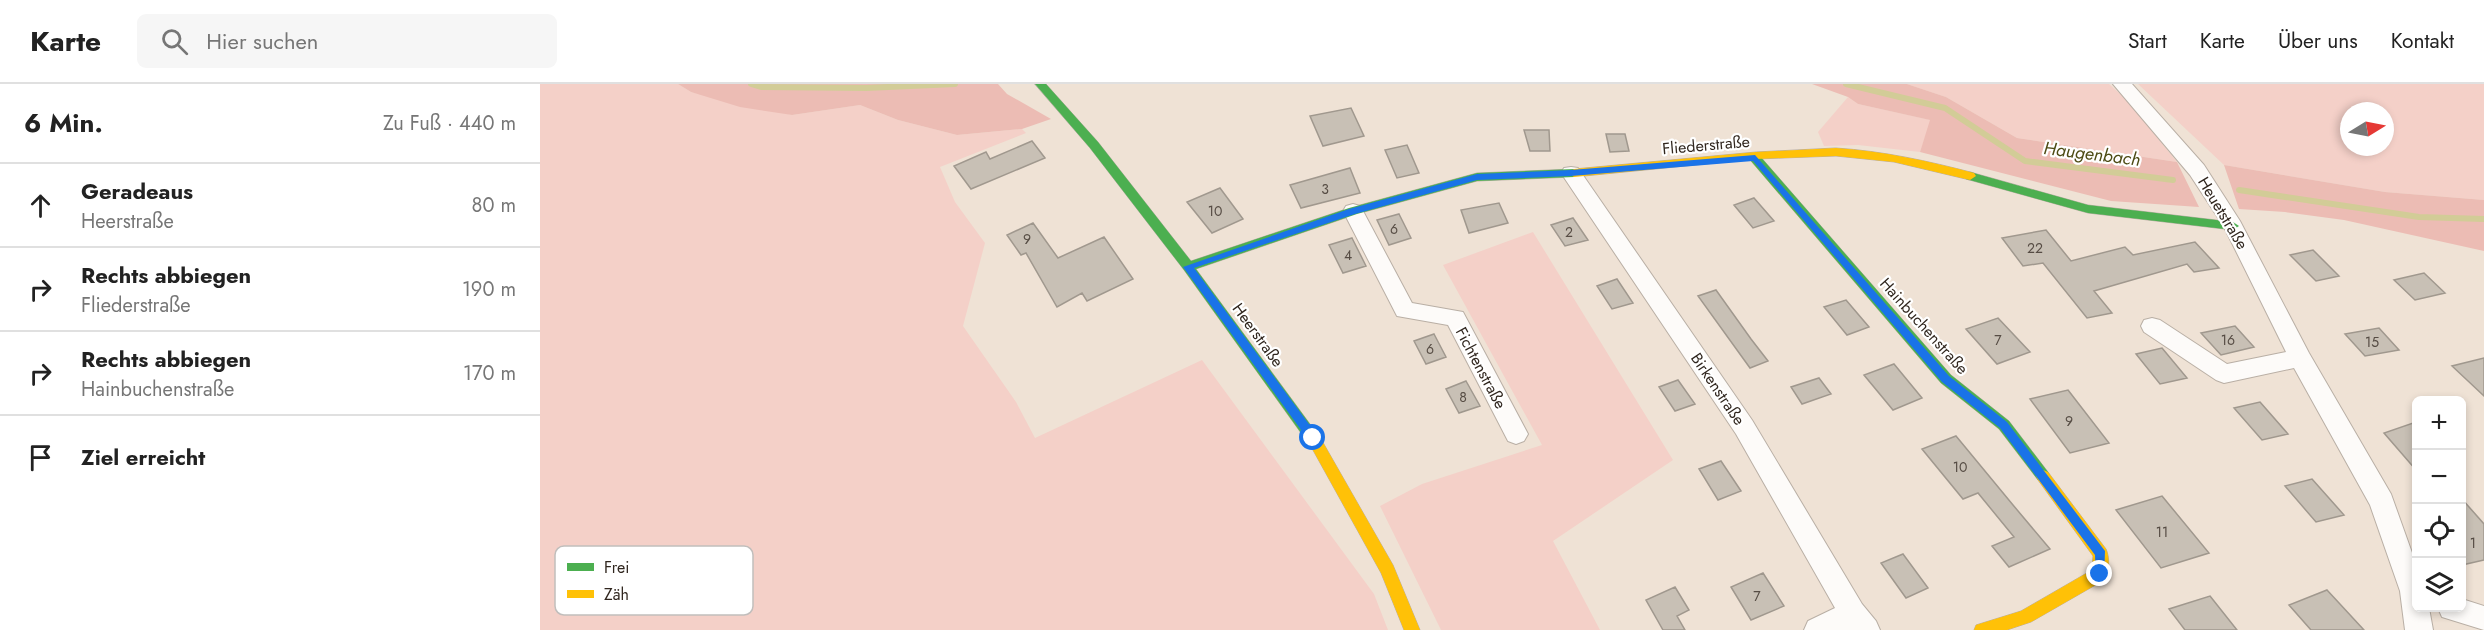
<!DOCTYPE html>
<html lang="de">
<head>
<meta charset="utf-8">
<style>
	:root { --surface:#fff; --page:#f6f6f6; --text:#222; --muted:#767676; --line:#e0e0e0 }
	body { margin:0; font-family:Jost,sans-serif; background:var(--page); color:var(--text) }
	.controls { position:absolute; right:18px; bottom:18px; display:grid; overflow:hidden; border-radius:9px; box-shadow:0 3px 9px #0003 }
	.controls button { width:54px; height:54px; display:grid; place-items:center; padding:0; border:0; border-bottom:2px solid var(--line); background:var(--surface); color:var(--text); font:30px sans-serif }
	.compass { position:absolute; left:1800px; top:18px; width:54px; height:54px; border-radius:50%; background:var(--surface); box-shadow:0 3px 9px #0003; rotate:80deg }
	.stop { position:absolute; width:18px; height:18px; margin:-14px; border:4px solid #1a73e8; border-radius:50%; background:#fff }
	.stop.end { background:#1a73e8; border-color:#fff; box-shadow:0 2px 6px #0008 }
	.list { margin:0; padding:0; list-style:none }
	h2 { display:flex; justify-content:space-between; align-items:center; height:78px; margin:0; padding:0 24px; font-size:26px }
	h2 small { font-size:20px; font-weight:400; color:var(--muted) }
	.list li { display:grid; grid-template-columns:39px 1fr auto; gap:18px; align-items:center; box-sizing:border-box; height:84px; padding:0 24px; border-top:2px solid var(--line) }
	.list b { display:block; font-size:22px; white-space:nowrap }
	.list p { margin:0; font-size:20px; white-space:nowrap; color:var(--muted) }
	.list em { font-size:20px; font-style:normal; color:var(--muted) }
	.icon { flex:none; width:33px; height:33px; fill:none; stroke:currentColor; stroke-width:2; stroke-linecap:round; stroke-linejoin:round }
	.map { position:relative; flex:none; width:1944px; height:546px; overflow:hidden }
	header { display:flex; align-items:center; gap:36px; box-sizing:border-box; height:84px; padding:0 30px; background:var(--surface); border-bottom:2px solid var(--line) }
	header strong { font-size:28px }
	nav { display:flex; gap:33px; margin-inline-start:auto; font-size:21px }
	.search { width:420px; height:54px; background:var(--page); display:flex; align-items:center; gap:15px; box-sizing:border-box; padding:0 21px; border-radius:9px; color:var(--muted); font-size:22px }
	main { display:flex }
	aside { flex:1; background:var(--surface) }
	.map>svg:first-child { display:block }
	.green { fill:#f4d0c8; fill-rule:evenodd }
	.forest { fill:#ecbcb4 }
	.lines { fill:none; stroke-linecap:round; stroke-linejoin:round }
	.stream { stroke:#d2cc97; stroke-width:6 }
	.building { fill:#c8c0b5; stroke:#a0988e; stroke-width:1.5 }
	.street-casing { stroke:#b9afa5; stroke-width:2 }
	.fast-casing { stroke:#b9afa5; stroke-width:1 }
	.slow-casing { stroke:#b9afa5; stroke-width:1 }
	.street { fill:#fdfbf9; fill-rule:evenodd }
	.fast { fill:#4caf50; fill-rule:evenodd }
	.slow { fill:#ffc107; fill-rule:evenodd }
	.route { fill:#1a73e8 }
	.labels { text-anchor:middle; dominant-baseline:central; stroke-width:4.5; stroke-linejoin:round; paint-order:stroke }
	.number-label { font-size:14px; fill:#564c44 }
	.street-label { font-size:16px; fill:#30261e; stroke:#fff }
	.water-label { font-size:18px; font-style:italic; fill:#4d4b14; stroke:#fff }
	.key { fill:#fff; stroke:#c1bebc; stroke-width:1.5 }
	.key-label { font-size:16px; fill:#30261e }
</style>
</head>
<body>
<header>
<strong>Karte</strong>
<div class="search"><svg class="icon" aria-label="search" viewBox="0 0 24 24"><circle cx="10" cy="10" r="6"/><path d="M15 15l6 6"/></svg>Hier suchen</div>
<nav><a>Start</a><a>Karte</a><a>Über uns</a><a>Kontakt</a></nav>
</header>
<main>
<aside>
<h2>6 Min.<small>Zu Fuß · 440 m</small></h2>
<ul class="list">
<li><svg class="icon" aria-label="ahead" viewBox="0 0 24 24"><path d="M12 20V5M6 11l6-6 6 6"/></svg><div><b>Geradeaus</b><p>Heerstraße</p></div><em>80 m</em></li>
<li><svg class="icon" aria-label="right" viewBox="0 0 24 24"><path d="M7 20v-9h11M14 6l5 5-5 5"/></svg><div><b>Rechts abbiegen</b><p>Fliederstraße</p></div><em>190 m</em></li>
<li><svg class="icon" aria-label="right" viewBox="0 0 24 24"><path d="M7 20v-9h11M14 6l5 5-5 5"/></svg><div><b>Rechts abbiegen</b><p>Hainbuchenstraße</p></div><em>170 m</em></li>
<li><svg class="icon" aria-label="arrive" viewBox="0 0 24 24"><path d="M6 21V4h12l-3 4 3 4H6"/></svg><div><b>Ziel erreicht</b></div></li>
</ul>
</aside>
<div class="map">
<svg width="1944" height="546" viewBox="0 0 1944 546">
	<rect width="100%" height="100%" fill="#efe2d5"/>
	<path class="green" d="M0,0h138l13,8 101,23 68,-10 38,15 59,15 65,-6 4,4 -86,34 15,35 30,41 -22,83 53,76 19,36 167,-78 172,234 14,36h-848z
		M1367,0h202l18,16 50,62 -160,-24 -71,-41z
		M1598,0h346v116l-99,-8 -161,-27zM1809,27h36v36h-36z
		M1308,13l10,7 73,16 -11,32 -62,-7 -34,1 -6,-14z
		M993,148l140,228 -120,81 47,89h-159l-61,-124 42,-22 120,-39 -99,-180z"/>
	<path class="forest" d="M138,0h320l9,10 44,25 -29,10 -65,6 -59,-15 -38,-15 -68,10 -52,-8 -49,-15z
		M1272,0h95l39,13 71,41 160,24 22,45 -88,-6 -191,-49 10,-32 -72,-16 -10,-7z
		M1684,81l161,27 99,8v51l-140,-31 -59,-8 -46,-3z"/>
	<g class="lines">
		<path class="stream" d="M211,0l10,3 105,1 89,-4
			M1306,0l99,24 80,53 148,19
			M1699,106l180,27 65,2"/>
	</g>
	<path class="building" d="M811,24l13,28 -41,10 -13,-30z
		M984,46h25l1,21h-20z
		M1066,50h19l4,17 -19,1z
		M492,57l13,17 -74,31 -17,-23 32,-14 4,7z
		M867,61l12,28 -22,5 -12,-28z
		M810,84l10,25 -59,15 -11,-23z
		M680,104l23,31 -31,14 -25,-31z
		M1214,114l20,23 -21,7 -19,-23z
		M959,119l9,20 -39,10 -8,-23z
		M859,130l12,24 -22,7 -12,-25z
		M1033,134l15,22 -23,6 -14,-21z
		M493,139l25,35 46,-21 29,42 -46,22 -5,-8 -25,14 -31,-54 -5,2 -14,-20z
		M1506,146l25,31 54,-14 8,8 62,-13 24,26 -25,4 -7,-8 -93,27 18,22 -25,5 -44,-55 -20,3 -21,-28z
		M812,154l14,28 -23,7 -14,-28z
		M1773,166l26,26 -23,5 -26,-26z
		M1884,189l21,20 -30,7 -21,-20z
		M1077,195l16,24 -21,6 -15,-23z
		M1176,206l35,49 17,22 -18,7 -52,-72z
		M1306,216l23,27 -22,8 -23,-28z
		M1458,234l32,34 -33,12 -31,-35z
		M1695,242l19,21 -33,8 -20,-22z
		M1839,244l20,22 -34,6 -20,-22z
		M894,250l12,23 -20,7 -12,-23z
		M1622,264l25,30 -27,6 -24,-30z
		M1944,274v38l-32,-30z
		M1354,280l28,34 -29,12 -29,-35z
		M1279,294l12,16 -29,10 -11,-17z
		M1138,296l17,24 -20,7 -16,-24z
		M926,297l14,25 -21,7 -13,-24z
		M1528,306l41,53 -39,10 -40,-54z
		M1720,318l28,32 -26,6 -28,-32z
		M1876,338v48l-32,-37z
		M1416,352l57,69 37,44 -41,18 -17,-21 22,-9 -36,-44 -15,6 -41,-50z
		M1181,377l20,30 -23,9 -19,-31z
		M1772,395l32,36 -28,7 -31,-36z
		M1622,412l47,57 -48,15 -45,-58z
		M1922,415l22,25v36l-22,5z
		M1363,470l25,34 -22,10 -25,-35z
		M1223,489l21,33 -33,14 -20,-33z
		M1135,503l14,23 -12,6 8,14h-22l-17,-30z
		M1787,506l37,40h-53l-22,-25z
		M1670,512l27,34h-52l-16,-21z"/>
	<g class="lines">
		<g class="street-casing">
			<path id="street" d="M1573,0h19l72,81 36,56 69,132 82,141 25,70v44h13l4,22h-28l-5,-39 -30,-86 -76,-137 -70,15 -8,-3 -72,-48 -3,-6 3,-6 8,-2 8,2 67,44 59,-12 -62,-125 -34,-52z
				M1031,83l7,1 174,252 110,184 14,17 4,9h-76l4,-9 27,-13 -99,-174 -175,-261 3,-5z
				M813,120l7,2 3,5 49,92 51,9 65,122 -4,7 -8,3 -8,-3 -60,-116 -51,-9 -54,-105 3,-5z
				M1922,515l22,7v24l-42,-13 -4,-9h24z"/>
		</g>
		<g class="fast-casing">
			<path id="fast" d="M495,0h11l52,58 93,119 158,-53 128,-35 97,-4 6,4 -6,4 -97,4 -120,33 -161,55 125,170 2,4 -2,4 -5,2 -5,-2 -127,-177 -94,-122z
				M1215,70l4,1 192,220 58,46 39,51 2,4 -2,4 -5,2 -5,-2 -39,-51 -58,-46 -190,-222 -2,-3z
				M1430,88l118,33 145,17 6,4 -6,4 -145,-17 -122,-34 -2,-3 2,-3z"/>
		</g>
		<g class="slow-casing">
			<path id="slow" d="M1296,64c47,3 92,13 138,25l2,3 -6,4 -76,-18 -58,-6 -80,3 -182,18 -6,-4 6,-4 182,-17z
				M776,353l5,2 72,126 27,65h-16l-23,-57 -72,-130 2,-4z
				M1503,386l5,2 58,77c4,8 3,22 0,30l-75,43 -24,8h-33l2,-5 45,-14 71,-41 1,-14 -55,-76 -2,-4 2,-4z"/>
		</g>
		<use href="#street" class="street"/>
		<use href="#fast" class="fast"/>
		<use href="#slow" class="slow"/>
	</g>
	<path class="route" d="M1215,71l194,221 58,46 98,129 -1,27h-8l-1,-23 -95,-127 -58,-46 -189,-221 -182,15 -94,4 -122,34 -161,54 123,167 1,3 -5,4 -4,-1 -126,-174 166,-58 128,-35 94,-4z"/>
	<g class="labels">
		<g class="number-label">
			<text x="785" y="105">3</text>
			<text x="675" y="127">10</text>
			<text x="854" y="145">6</text>
			<text x="1029" y="148">2</text>
			<text x="487" y="155">9</text>
			<text x="1495" y="164">22</text>
			<text x="808" y="171">4</text>
			<text x="1458" y="256">7</text>
			<text x="1688" y="256">16</text>
			<text x="1832" y="258">15</text>
			<text x="890" y="265">6</text>
			<text x="923" y="313">8</text>
			<text x="1529" y="337">9</text>
			<text x="1420" y="383">10</text>
			<text x="1622" y="448">11</text>
			<text x="1933" y="459">1</text>
			<text x="1217" y="512">7</text>
		</g>
		<g class="street-label">
			<text transform="translate(1166 61) rotate(-5)">Fliederstraße</text>
			<text transform="translate(1683 129) rotate(59)">Heuetstraße</text>
			<text transform="translate(1384 242) rotate(48)">Hainbuchenstraße</text>
			<text transform="translate(718 251) rotate(54)">Heerstraße</text>
			<text transform="translate(941 284) rotate(62)">Fichtenstraße</text>
			<text transform="translate(1178 305) rotate(56)">Birkenstraße</text>
		</g>
		<g class="water-label">
			<text transform="translate(1552 70) rotate(7)">Haugenbach</text>
		</g>
	</g>
	<rect x="15" y="462" width="198" height="69" rx="9" class="key"/>
	<rect x="27" y="479" width="27" height="8" fill="#4caf50"/>
	<rect x="27" y="506" width="27" height="8" fill="#ffc107"/>
	<g class="key-label">
		<text x="64" y="489">Frei</text>
		<text x="64" y="516">Zäh</text>
	</g>
</svg>
<div class="controls">
<button>+</button>
<button>−</button>
<button><svg class="icon" aria-label="locate" viewBox="0 0 24 24"><circle cx="12" cy="12" r="6"/><path d="M12 2v4M12 18v4M2 12h4M18 12h4"/></svg></button>
<button><svg class="icon" aria-label="layers" viewBox="0 0 24 24"><path d="M12 4l9 5-9 5-9-5zM3 14l9 5 9-5"/></svg></button>
</div>
<svg class="compass" viewBox="-18 -18 36 36"><path d="M0-13l5 13h-10z" fill="#e53935"/><path d="M0 13l5-13h-10z" fill="#767676"/></svg>
<div class="stop" style="left:773px;top:354px"></div>
<div class="stop end" style="left:1560px;top:490px"></div>
</div>
</main>
</body>
</html>
